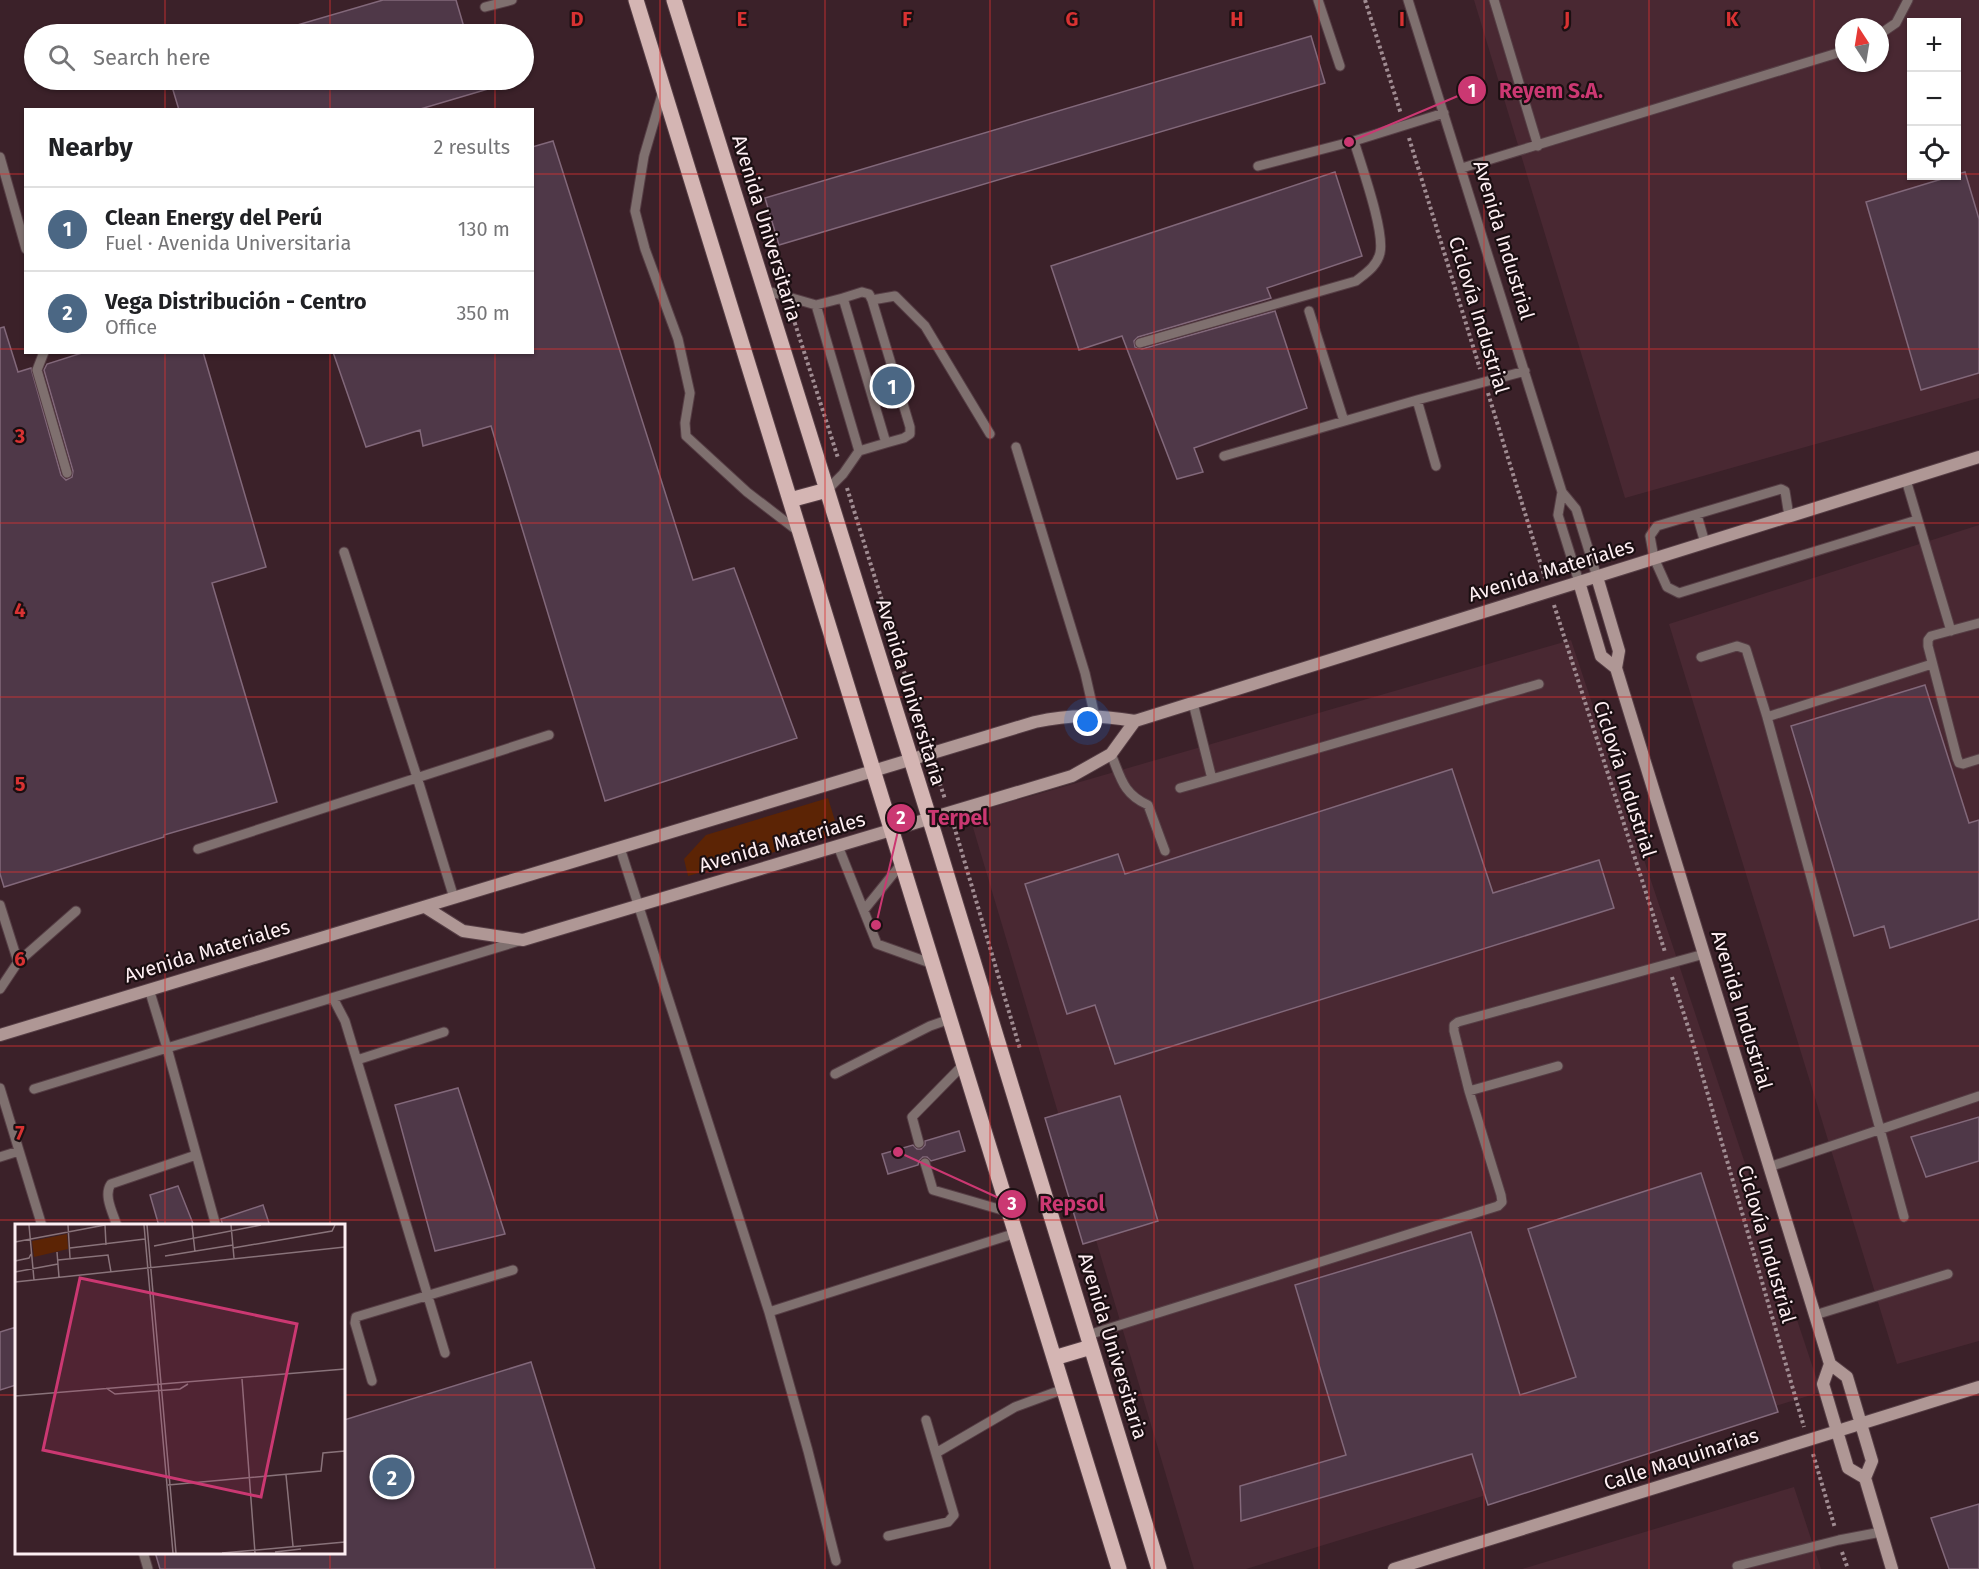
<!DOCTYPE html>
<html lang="en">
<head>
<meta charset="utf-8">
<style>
	:root { --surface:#fff; --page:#f6f6f6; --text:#202124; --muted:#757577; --line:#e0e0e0; --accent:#4b6784 }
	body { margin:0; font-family:"Fira Sans",sans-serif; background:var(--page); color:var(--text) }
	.controls { position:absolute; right:18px; top:18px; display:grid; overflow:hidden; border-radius:0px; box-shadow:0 2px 4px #0004 }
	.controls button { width:54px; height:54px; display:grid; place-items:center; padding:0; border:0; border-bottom:2px solid var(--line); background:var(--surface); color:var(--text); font:30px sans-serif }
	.compass { position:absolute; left:1835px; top:18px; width:54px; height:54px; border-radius:50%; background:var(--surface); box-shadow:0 2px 4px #0004; rotate:348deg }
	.you { position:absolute; left:1088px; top:722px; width:21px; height:21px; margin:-15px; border:4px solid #fff; border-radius:50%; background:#1a73e8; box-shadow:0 0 0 9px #1a73e833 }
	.badge { display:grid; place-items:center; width:39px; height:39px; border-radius:50%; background:var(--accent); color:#fff; font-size:20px; font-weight:700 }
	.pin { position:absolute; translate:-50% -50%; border:3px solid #fff; box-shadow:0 2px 6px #0006 }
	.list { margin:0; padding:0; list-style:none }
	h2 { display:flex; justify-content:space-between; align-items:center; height:78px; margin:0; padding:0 24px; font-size:26px }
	h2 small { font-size:20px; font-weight:400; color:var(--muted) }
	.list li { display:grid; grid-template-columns:39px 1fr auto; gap:18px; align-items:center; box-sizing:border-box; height:84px; padding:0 24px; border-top:2px solid var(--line) }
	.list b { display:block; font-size:22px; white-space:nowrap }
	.list p { margin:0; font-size:20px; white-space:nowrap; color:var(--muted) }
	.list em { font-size:20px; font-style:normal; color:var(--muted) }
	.icon { flex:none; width:33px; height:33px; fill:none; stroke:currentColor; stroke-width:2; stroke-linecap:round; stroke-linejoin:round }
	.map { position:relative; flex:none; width:1979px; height:1569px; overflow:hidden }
	.search { position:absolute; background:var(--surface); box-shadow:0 2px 4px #0004; left:24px; top:24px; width:510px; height:66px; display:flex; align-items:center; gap:15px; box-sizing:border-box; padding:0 21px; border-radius:33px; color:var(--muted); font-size:22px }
	.panel { position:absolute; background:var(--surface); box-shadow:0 2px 4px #0004; left:24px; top:108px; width:510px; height:246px; border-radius:0px }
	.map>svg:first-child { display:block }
	.built { fill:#492832; fill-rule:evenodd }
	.green { fill:#5c2405 }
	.building { fill:#4f3848; stroke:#82687a; stroke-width:1.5 }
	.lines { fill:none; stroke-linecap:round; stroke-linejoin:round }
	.lane-casing { stroke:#563e45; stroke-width:11 }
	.secondary-casing { stroke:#563e45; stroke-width:14 }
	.primary-casing { stroke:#563e45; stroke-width:17 }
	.path { stroke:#a08c92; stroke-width:4; stroke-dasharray:3 3; stroke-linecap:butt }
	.lane { stroke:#7f706f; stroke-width:9 }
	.secondary { stroke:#af9795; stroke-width:12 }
	.primary { stroke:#d4b5b3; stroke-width:15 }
	.grid { fill:none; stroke:#d83232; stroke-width:1.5; stroke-opacity:0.55 }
	.labels { text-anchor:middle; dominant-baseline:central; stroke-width:4.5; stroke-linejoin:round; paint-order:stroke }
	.street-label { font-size:20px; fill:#feeff3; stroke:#1b0f12 }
	.inset-road { fill:none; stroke:#89737a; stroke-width:1.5 }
	.view { fill:#cb3872; fill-opacity:0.15; stroke:#cb3872; stroke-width:3 }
	.inset-edge { fill:none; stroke:#feeff3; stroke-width:3 }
	.grid-label { font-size:20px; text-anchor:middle; font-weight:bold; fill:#d83232; stroke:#1b0f12; stroke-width:4.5; stroke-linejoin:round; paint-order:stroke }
	.leader { fill:none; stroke:#cb3872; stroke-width:2 }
	.callout-dot { fill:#cb3872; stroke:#1b0f12; stroke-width:2 }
	.mark-label { font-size:18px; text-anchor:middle; font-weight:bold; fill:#fff }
	.callout-label { font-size:21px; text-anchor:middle; font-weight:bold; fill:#cb3872; stroke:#1b0f12; stroke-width:4.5; stroke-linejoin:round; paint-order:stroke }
</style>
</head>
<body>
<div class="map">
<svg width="1979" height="1569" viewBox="0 0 1979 1569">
	<rect width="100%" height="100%" fill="#3b2129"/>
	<path class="built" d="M1474,0h505v398l-354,100zM1912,22h44v154h-44zM1844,27h36v36h-36z
		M1979,525v816l-82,23 -228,-740z
		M1571,640l250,752 -575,177h-52l-225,-755z
		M1794,1487l27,82h-299z"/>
	<path class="green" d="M828,798l11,36 -151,42 -4,-17 22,-24z"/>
	<path class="building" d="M383,0h73l10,34h-186v-4z
		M1311,36l14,47 -546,162 -14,-47z
		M170,80h334l1,4 -88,26h-238z
		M553,141l140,439 41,-12 63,170 -192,63 -114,-375 -68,20 -3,-16 -54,17 -33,-95h199v-205z
		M1335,172l27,84 -95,32 4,10 -133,39 -4,4 1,6 7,2 133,-38 32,97 -113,40 9,24 -26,7 -55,-143 -43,14 -28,-84z
		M1965,172l14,47v154l-58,17 -55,-188z
		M4,327l14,45 13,-4 30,107 5,5 6,-3 1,-6 -29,-101 3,-6 38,-12h118l63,215 -54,16 65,219 -113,33v2l-160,50 -4,-13v-546z
		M1925,685l44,138 10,-3v99l-89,29 -6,-22 -30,10 -63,-210z
		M1452,769l41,124 106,-33 15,48 -499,156 -20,-59 -28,9 -42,-130 93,-30 7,20z
		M458,1088l47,146 -70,17 -40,-146z
		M1120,1096l38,125 -75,23 -38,-126z
		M1979,1117v44l-53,16 -15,-40z
		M959,1131l6,20 -34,10 -4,-4h-4l-4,4 -1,4 -30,9 -6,-20 31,-9 4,4h4l4,-4v-4z
		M1701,1173l77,239 -290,93 -16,-51 -231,67 -1,-35 106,-31 -51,-170 176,-53 49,163 56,-18 -48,-148z
		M178,1186l16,40h-35l-9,-31z
		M263,1205l7,21h-47l-2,-7z
		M16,1327v58l-16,5v-58z
		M531,1362l64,207h-435l-5,-17h189v-132z
		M1979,1504v65h-30l-18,-51z"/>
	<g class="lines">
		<g class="lane-casing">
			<path id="lane" d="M1318,0l22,66
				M1408,0l154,492 14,17 21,68
				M1494,0l44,146
				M485,7l27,-7
				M1880,34l16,-11 12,-23
				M663,91l-19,65 -9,55 10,38 33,90 12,54 -5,30 1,13 61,56 52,40
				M0,157l26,92
				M1258,166l96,-25 90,-28
				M1462,168l382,-117
				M764,290l52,15 43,146 -16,23 -16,16
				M843,298l19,-6 7,2 3,6 38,127v7l-6,4 -18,5
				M872,300l23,-4 30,30 65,108
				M816,305l27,-7 43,145 -27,8
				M1309,311l35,110
				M1140,343l216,-62c10,-8 21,-15 24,-28 5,-22 -19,-88 -26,-112
				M44,352l-7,18 30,103
				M1417,400l19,66
				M1016,447l69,226 10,44
				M1224,456l193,-56 108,-29
				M1906,480l45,151
				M1562,492l-4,23 21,67
				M1697,515l8,28
				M1789,516l-4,-25 -4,-2 -124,37 -7,10 4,22 13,29 12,6 238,-73
				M344,552l73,225 37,121
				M1979,623l-48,13 -3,4v6l29,112 2,5 4,1 16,-5
				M1701,657l36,-11 9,3 21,68
				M1193,703l19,76 327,-95
				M1111,754c10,24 12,40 37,51l17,46
				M1180,788l32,-9
				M838,846l39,98 56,20
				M620,848l149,464 39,139 28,110
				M198,849l351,-114
				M0,905l18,57
				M864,910l38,-47
				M0,989l18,-27 58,-51
				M149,989l18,59 352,-107
				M333,998l12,23 100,332
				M357,1060l87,-28
				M835,1074l95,-48 20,-7
				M0,1088l42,138
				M34,1089l133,-41 49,178
				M1469,1091l89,-25
				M919,1143l-7,-26 52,-53
				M0,1157l19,-6
				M925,1163l8,27 76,22
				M1769,1167l210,-71
				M1904,1217l-137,-500 165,-53
				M117,1226c-4,-13 -14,-31 -6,-42l85,-29
				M769,1312l247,-79
				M1815,1315l133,-41
				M1088,1335l410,-129 4,-4 -1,-7 -32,-104 -15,-60v-6l4,-3 246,-68
				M372,1381l-17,-58 1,-6 157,-47
				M936,1453l79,-46 49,-18
				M888,1536l60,-14 6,-7 -28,-95
				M143,1552l5,17
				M1737,1566l102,-26 42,-8"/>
		</g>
		<g class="secondary-casing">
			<path id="secondary" d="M1597,577l22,74 -3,17 214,696 17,13 25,84 -7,17 27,91
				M1579,582l22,74 15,12
				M425,907l38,24 60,9 549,-164 39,-22 24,-33
				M0,1035l1035,-313c36,-8 64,-7 100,-1l844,-264
				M1830,1364l-7,20 25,84 17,10
				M1394,1569l585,-182"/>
		</g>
		<g class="primary-casing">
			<path id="primary" d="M636,0l483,1569
				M674,0l260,833 225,736
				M790,500l37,-10
				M1054,1358l37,-11"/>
		</g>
		<path class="path" d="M1365,0l36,114
			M1409,138l71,231
			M791,311l47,147
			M1488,393l57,185
			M847,488l79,254
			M1554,605l111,347
			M934,766l11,33
			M954,826l66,223
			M1672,977l19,59 113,391
			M1084,1259l19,59
			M1110,1343l21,67
			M1813,1454l22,74
			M1842,1552l6,17"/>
		<use href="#lane" class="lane"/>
		<use href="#secondary" class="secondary"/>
		<use href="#primary" class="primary"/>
	</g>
	<path class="grid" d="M165,0v34M330,0v34M495,0v34M660,0v1569M825,0v1569M990,0v1569M1154,0v1569M1319,0v1569M1484,0v1569M1649,0v1569M1814,0v1569M165,80v30M330,80v30M495,80v30M0,174h26M532,174h1380M1956,174h23M0,349h26M532,349h1447M165,352v874M330,352v874M495,352v1217M0,523h1979M0,697h1979M0,872h1979M0,1046h1979M0,1220h1979M0,1395h16M344,1395h1635M165,1552v17M330,1552v17"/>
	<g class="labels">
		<g class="street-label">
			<text transform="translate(767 228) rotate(73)">Avenida Universitaria</text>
			<text transform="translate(1504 240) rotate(73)">Avenida Industrial</text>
			<text transform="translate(1479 315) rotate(73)">Ciclovía Industrial</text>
			<text transform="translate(1551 570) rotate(-17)">Avenida Materiales</text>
			<text transform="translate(911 692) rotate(73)">Avenida Universitaria</text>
			<text transform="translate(1625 779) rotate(72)">Ciclovía Industrial</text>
			<text transform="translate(782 842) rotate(-16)">Avenida Materiales</text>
			<text transform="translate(207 951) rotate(-17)">Avenida Materiales</text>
			<text transform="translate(1742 1010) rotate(73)">Avenida Industrial</text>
			<text transform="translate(1767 1244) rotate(74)">Ciclovía Industrial</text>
			<text transform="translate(1113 1346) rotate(73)">Avenida Universitaria</text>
			<text transform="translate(1681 1459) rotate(-18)">Calle Maquinarias</text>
		</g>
	</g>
	<g transform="translate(15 1224)">
		<rect width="330" height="330" fill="#3b2129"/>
		<path d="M52,10l1,15 -34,8 -2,-16z" fill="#5c2405"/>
		<path class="inset-road" d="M14,1l5,55M53,1l2,33M90,1l1,20M129,1l29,328M132,1l29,328M177,1l3,27M216,1l3,33M0,18l90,-17M139,22l107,-21M55,24l75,-9M218,24l99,-17 3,-6M42,28l2,25M150,32l68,-11M43,36l50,-5 3,17M0,37l14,-3 2,-4M0,48l43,-8M0,58l330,-35M227,155l13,174M91,164l9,6 65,-5 8,-5M0,172l330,-27M271,251l7,71M153,261l153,-14 2,-18 22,-2M260,328l26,-3M207,329l123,-11"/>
		<path class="view" d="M65,54l217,46 -36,173 -218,-47z"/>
		<rect width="330" height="330" class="inset-edge"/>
	</g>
	<g class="grid-label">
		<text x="577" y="26">D</text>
		<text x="742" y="26">E</text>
		<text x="907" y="26">F</text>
		<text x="1072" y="26">G</text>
		<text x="1237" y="26">H</text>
		<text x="1402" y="26">I</text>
		<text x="1567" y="26">J</text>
		<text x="1732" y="26">K</text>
		<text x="20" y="443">3</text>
		<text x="20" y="617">4</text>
		<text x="20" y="791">5</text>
		<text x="20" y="966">6</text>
		<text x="20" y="1140">7</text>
	</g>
	<path class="leader" d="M1349 142L1472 90M876 925L901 818M898 1152L1012 1204"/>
	<g class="callout-dot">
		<circle cx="1349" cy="142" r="6"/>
		<circle cx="876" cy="925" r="6"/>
		<circle cx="898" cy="1152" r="6"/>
		<circle cx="1472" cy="90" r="15"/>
		<circle cx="901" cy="818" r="15"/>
		<circle cx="1012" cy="1204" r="15"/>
	</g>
	<g class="mark-label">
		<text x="1472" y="97">1</text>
		<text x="901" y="824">2</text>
		<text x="1012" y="1210">3</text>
	</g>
	<g class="callout-label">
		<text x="1551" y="98">Reyem S.A.</text>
		<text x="958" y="825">Terpel</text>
		<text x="1072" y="1211">Repsol</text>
	</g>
</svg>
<div class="controls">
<button>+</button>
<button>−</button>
<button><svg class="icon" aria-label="locate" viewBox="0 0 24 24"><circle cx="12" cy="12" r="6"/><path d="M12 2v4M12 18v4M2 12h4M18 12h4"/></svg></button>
</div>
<svg class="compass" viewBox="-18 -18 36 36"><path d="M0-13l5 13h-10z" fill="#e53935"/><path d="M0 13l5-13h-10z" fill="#757577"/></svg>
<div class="you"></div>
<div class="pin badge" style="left:892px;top:386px">1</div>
<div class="pin badge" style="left:392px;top:1477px">2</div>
<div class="search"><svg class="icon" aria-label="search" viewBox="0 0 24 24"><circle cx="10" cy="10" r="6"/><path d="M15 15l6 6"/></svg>Search here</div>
<section class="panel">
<h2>Nearby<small>2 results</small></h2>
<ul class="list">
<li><span class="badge">1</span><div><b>Clean Energy del Perú</b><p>Fuel · Avenida Universitaria</p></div><em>130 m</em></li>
<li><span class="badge">2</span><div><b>Vega Distribución - Centro</b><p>Office</p></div><em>350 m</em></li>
</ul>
</section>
</div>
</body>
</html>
